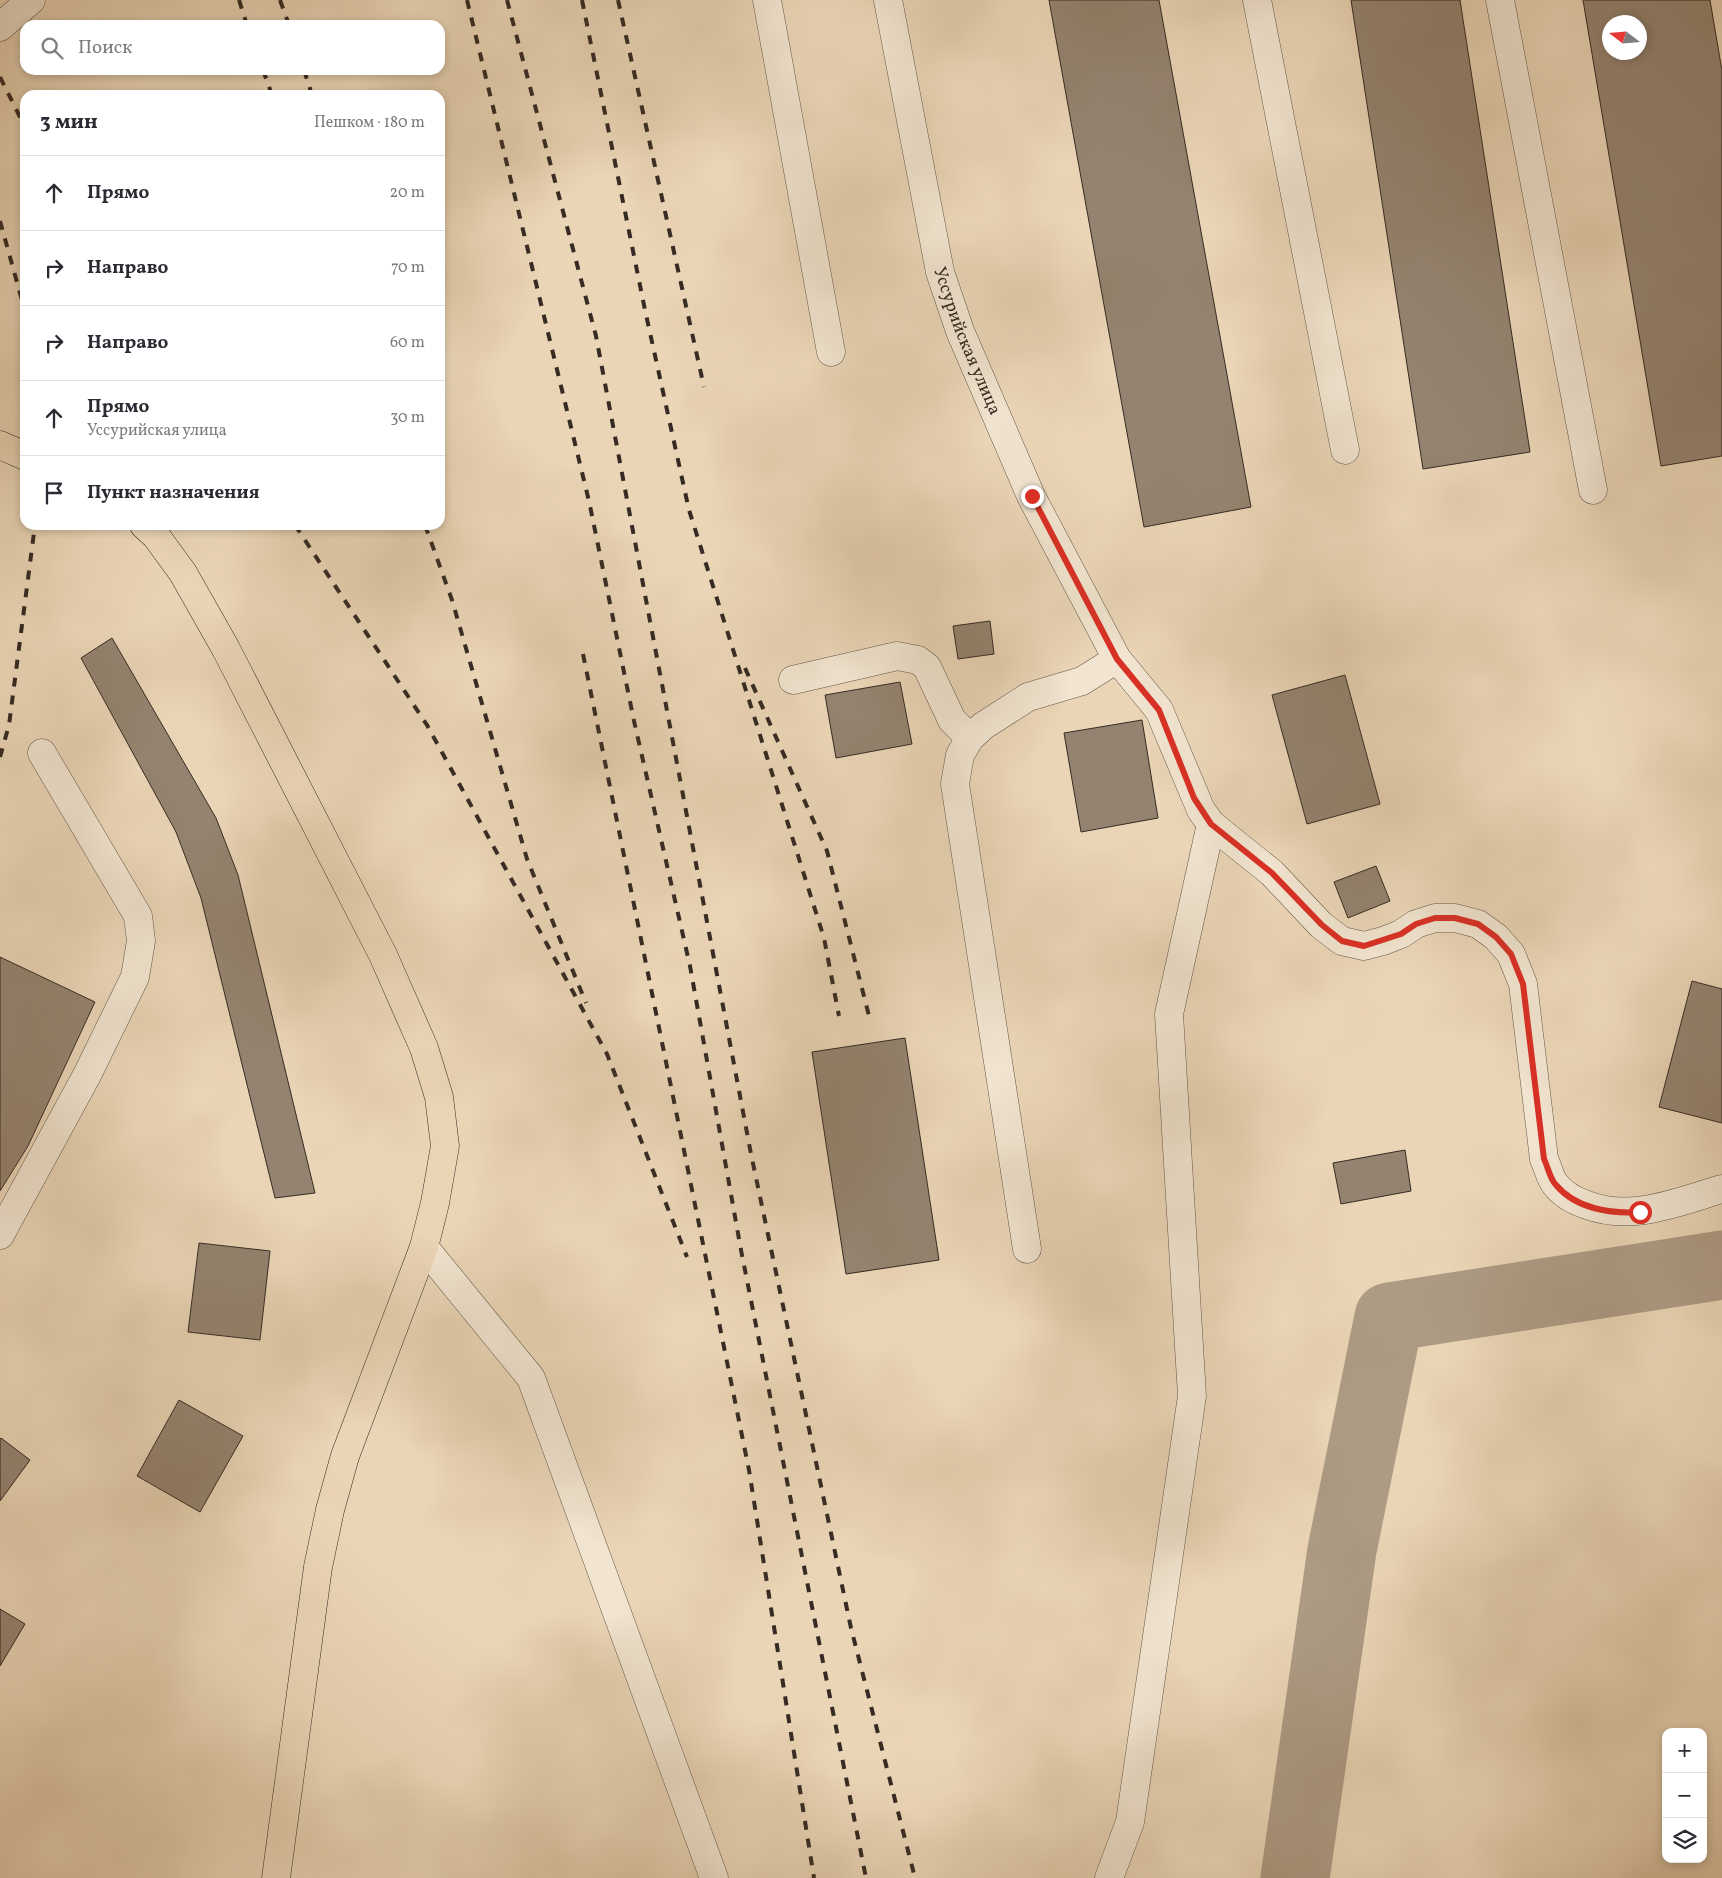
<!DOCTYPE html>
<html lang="ru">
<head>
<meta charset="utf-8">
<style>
	:root { --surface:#fff; --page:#f7f7f7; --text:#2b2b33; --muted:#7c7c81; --line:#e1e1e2 }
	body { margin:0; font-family:Vollkorn,serif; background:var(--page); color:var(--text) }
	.controls { position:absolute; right:15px; bottom:15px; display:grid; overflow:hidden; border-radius:10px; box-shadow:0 2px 8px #0003 }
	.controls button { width:45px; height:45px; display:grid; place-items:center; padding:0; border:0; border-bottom:1px solid var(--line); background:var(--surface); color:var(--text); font:25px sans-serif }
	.compass { position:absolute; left:1602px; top:15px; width:45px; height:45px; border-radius:50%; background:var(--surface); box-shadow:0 2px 8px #0003; rotate:286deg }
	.stop { position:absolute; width:15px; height:15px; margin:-11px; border:4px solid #d93025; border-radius:50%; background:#fff }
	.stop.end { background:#d93025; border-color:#fff; box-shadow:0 1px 5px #0008 }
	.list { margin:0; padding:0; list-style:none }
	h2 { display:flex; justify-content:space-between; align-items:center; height:65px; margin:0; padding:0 20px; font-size:21px }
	h2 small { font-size:16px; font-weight:400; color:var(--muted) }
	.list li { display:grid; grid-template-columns:32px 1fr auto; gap:15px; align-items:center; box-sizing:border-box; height:75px; padding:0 20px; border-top:1px solid var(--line) }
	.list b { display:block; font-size:19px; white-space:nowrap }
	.list p { margin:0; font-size:16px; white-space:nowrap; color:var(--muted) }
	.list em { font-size:16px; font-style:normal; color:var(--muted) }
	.icon { flex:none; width:28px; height:28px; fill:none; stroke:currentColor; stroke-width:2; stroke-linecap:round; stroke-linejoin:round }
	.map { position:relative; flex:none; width:1722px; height:1878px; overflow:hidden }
	.search { position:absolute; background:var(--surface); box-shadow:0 2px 8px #0003; left:20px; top:20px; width:425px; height:55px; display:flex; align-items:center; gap:12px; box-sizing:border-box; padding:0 18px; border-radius:15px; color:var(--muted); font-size:19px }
	.panel { position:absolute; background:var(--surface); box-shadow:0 2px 8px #0003; left:20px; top:90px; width:425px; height:440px; border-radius:15px }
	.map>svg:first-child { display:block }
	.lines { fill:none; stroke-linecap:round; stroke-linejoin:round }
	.river { stroke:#ad9b84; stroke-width:69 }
	.building { fill:#948370; stroke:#362b24; fill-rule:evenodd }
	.minor-casing { stroke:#635648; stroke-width:29 }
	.major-casing { stroke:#362b24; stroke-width:29 }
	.minor { stroke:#f1e4d0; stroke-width:28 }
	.major { stroke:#ead5b6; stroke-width:28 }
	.rail { stroke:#362b24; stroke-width:4; stroke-dasharray:9 9; stroke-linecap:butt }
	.route { stroke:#d93025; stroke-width:6 }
	.labels { text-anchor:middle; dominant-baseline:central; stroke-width:4; stroke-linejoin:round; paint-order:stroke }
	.street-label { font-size:18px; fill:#362b24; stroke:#f1e4d0 }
</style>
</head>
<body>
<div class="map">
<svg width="1722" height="1878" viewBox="0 0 1722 1878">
	<rect width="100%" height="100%" fill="#ead5b6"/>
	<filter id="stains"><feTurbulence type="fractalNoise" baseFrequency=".004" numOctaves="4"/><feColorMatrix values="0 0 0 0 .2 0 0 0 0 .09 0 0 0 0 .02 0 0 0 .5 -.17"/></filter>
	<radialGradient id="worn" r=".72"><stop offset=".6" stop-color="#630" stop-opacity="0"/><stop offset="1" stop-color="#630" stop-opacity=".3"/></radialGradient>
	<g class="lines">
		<path class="river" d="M1295,1878l47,-328 47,-233 333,-52"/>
	</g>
	<path class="building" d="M1049,0h110l92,507 -107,20z
		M1351,0h109l70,452 -107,17z
		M1583,0h127l12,71v385l-61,10zM1610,22h30v30h-30z
		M990,621l4,33 -36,5 -5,-33z
		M112,638l104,180 22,57 77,318 -40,5 -74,-300 -25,-66 -95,-174z
		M1345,675l35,129 -73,20 -35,-129z
		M900,682l12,62 -76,14 -11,-63z
		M1142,720l16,98 -77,14 -17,-99z
		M1376,866l14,35 -42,17 -14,-36z
		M0,957l95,45 -67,144 -28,45z
		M1692,981l30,8v134l-63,-16z
		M905,1038l34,222 -93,14 -34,-222z
		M1405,1150l6,41 -70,13 -8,-41z
		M199,1243l71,8 -10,89 -72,-8z
		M179,1400l64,36 -43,76 -63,-36z
		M1,1438l29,22 -30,41v-62z
		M0,1609l25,15 -25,42z"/>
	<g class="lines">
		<g class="minor-casing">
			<g id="minor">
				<path d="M767,0l64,352"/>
				<path id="s1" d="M888,0l52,272 20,59 71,165 86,163 42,51 42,100 10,14 61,49 49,52 21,16 22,5 19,-5 18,-7 15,-10 19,-6h20l23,6 18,13 15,17 12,30 21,175c4,8 6,19 11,25 8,11 20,17 32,21 45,17 90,-3 135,-16"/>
				<path d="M1257,0l88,450"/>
				<path d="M1500,0l93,490"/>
				<path d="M0,27l31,-27"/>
				<path d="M793,680l104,-24 21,4 9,7 25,53 18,18"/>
				<path d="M0,1235l87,-160 48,-98 6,-36 -3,-25 -96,-163"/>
				<path d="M424,1247l107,131 183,500"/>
				<path d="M1027,1249l-72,-465 5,-29 10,-17 13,-12 45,-29 54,-16 35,-22"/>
				<path d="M1109,1878l21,-56 62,-426 -23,-382 42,-190"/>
			</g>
		</g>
		<g class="major-casing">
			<path id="major" d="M0,445l25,11
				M144,525l12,11 27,37 43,76 157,306 41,93 15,49 6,49 -10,57 -11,44 -79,209 -15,54 -12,57 -42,311"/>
		</g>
		<use href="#minor" class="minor"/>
		<use href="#major" class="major"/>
		<path class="rail" d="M239,0l8,25
			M280,0l9,25
			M467,0l122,501 45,220 56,245 51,284 125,628
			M507,0l89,336 155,818 100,474 64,250
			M582,0l63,310 44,200 135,428 15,78
			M618,0l86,387
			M263,70l9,25
			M304,70l8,25
			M0,77l25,50
			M0,221l25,90
			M440,449l2,6
			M295,525l132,200 180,329 80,203
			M425,525l27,75 75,259 59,144
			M583,654l166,816 65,408
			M745,668l82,183 42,165
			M0,757l9,-32 26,-200"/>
	</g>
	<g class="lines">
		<path class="route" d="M1032,496l85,163 42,51 35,88 17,26 61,49 50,52 20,16 22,5 37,-12 15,-10 19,-6h20l23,6 18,13 15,17 12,30 21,175c4,8 6,20 12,26 20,24 55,29 84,27"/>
	</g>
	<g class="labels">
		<g class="street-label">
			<text stroke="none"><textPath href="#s1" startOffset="351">Уссурийская улица</textPath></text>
		</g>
	</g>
	<rect width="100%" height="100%" filter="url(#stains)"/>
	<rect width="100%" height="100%" fill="url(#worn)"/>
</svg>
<div class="controls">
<button>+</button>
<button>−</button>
<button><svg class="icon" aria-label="layers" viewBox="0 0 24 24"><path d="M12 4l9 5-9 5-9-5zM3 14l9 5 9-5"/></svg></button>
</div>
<svg class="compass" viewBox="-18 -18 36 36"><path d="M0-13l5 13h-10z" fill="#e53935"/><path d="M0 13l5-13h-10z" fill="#7c7c81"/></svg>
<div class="stop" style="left:1640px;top:1212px"></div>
<div class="stop end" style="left:1032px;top:496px"></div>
<div class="search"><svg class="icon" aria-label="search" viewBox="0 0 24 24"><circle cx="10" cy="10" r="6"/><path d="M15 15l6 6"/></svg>Поиск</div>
<section class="panel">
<h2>3 мин<small>Пешком · 180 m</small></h2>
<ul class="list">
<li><svg class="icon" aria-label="ahead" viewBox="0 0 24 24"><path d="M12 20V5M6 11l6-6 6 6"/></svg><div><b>Прямо</b></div><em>20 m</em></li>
<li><svg class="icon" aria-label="right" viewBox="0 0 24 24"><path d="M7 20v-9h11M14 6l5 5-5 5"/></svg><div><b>Направо</b></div><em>70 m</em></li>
<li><svg class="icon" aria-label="right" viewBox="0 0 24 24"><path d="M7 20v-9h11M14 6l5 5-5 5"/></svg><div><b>Направо</b></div><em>60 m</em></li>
<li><svg class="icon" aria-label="ahead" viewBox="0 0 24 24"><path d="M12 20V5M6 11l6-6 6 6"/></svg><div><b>Прямо</b><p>Уссурийская улица</p></div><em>30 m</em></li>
<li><svg class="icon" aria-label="arrive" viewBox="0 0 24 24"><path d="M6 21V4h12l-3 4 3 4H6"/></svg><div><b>Пункт назначения</b></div></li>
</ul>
</section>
</div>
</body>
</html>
